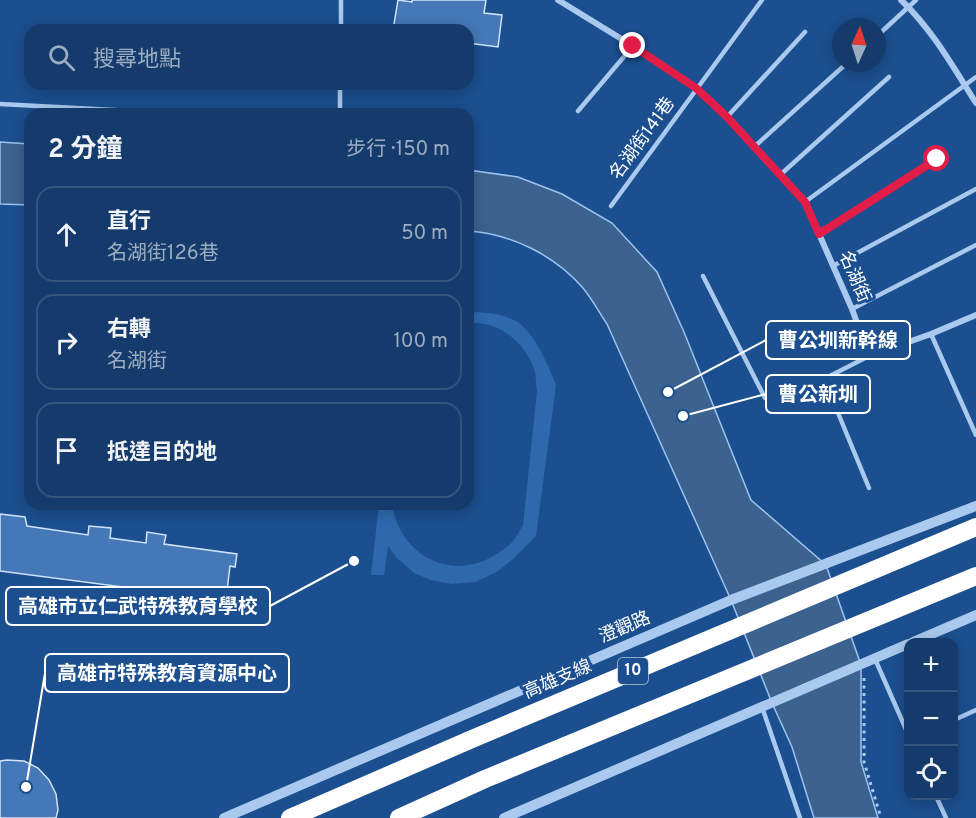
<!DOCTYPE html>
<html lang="zh-TW">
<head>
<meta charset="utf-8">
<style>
	:root { --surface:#143b6b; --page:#1d4271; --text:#f1f3f6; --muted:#9dadc1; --line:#33557e }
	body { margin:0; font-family:Overpass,"Noto Sans TC",sans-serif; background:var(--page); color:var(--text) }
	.controls { position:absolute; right:18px; bottom:18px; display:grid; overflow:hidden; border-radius:12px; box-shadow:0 3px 15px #0003 }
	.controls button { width:54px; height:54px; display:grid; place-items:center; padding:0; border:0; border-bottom:2px solid var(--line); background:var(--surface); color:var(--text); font:30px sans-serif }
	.compass { position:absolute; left:832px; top:18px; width:54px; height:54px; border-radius:50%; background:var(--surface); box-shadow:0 3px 15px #0003; rotate:3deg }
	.stop { position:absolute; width:18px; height:18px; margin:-14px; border:4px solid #e11d48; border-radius:50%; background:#fff }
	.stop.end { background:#e11d48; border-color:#fff; box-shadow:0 2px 6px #0008 }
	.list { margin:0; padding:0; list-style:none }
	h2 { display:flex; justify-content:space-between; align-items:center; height:78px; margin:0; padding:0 24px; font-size:26px }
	h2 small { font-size:20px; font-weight:400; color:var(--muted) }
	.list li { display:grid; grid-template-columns:39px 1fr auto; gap:18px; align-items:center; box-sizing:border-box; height:96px; margin:0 12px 12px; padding:0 12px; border:2px solid var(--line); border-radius:18px }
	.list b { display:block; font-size:22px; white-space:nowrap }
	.list p { margin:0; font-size:20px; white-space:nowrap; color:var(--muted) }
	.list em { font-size:20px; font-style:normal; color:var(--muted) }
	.icon { flex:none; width:33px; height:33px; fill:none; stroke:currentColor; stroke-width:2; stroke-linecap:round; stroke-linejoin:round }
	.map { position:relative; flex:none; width:976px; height:818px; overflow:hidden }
	.search { position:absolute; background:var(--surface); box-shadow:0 3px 15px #0003; left:24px; top:24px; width:450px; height:66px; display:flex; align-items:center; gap:15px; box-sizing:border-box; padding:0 21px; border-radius:18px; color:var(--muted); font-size:22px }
	.panel { position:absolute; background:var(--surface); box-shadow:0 3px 15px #0003; left:24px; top:108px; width:450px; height:402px; border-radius:18px }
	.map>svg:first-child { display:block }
	.green { fill:#2e69ad }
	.water { fill:#3c6290; stroke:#9cc4f0; stroke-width:1.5 }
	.building { fill:#4478b7; stroke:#cfe3fa; stroke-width:1.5 }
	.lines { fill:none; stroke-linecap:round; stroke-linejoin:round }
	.path { stroke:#a9c9ee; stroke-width:3; stroke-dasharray:3 4.5; stroke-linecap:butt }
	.service { stroke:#a9c9ee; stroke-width:4.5 }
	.minor { stroke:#a9c9ee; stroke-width:6 }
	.tertiary { stroke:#a9c9ee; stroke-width:10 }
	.motorway { stroke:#fff; stroke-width:18 }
	.route { stroke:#e11d48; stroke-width:8 }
	.labels { text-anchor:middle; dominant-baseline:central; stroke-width:6; stroke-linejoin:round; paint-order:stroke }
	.shield { fill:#1b4f8f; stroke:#bbcadd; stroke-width:1.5 }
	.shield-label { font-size:16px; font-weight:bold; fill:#fff }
	.street-label { font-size:18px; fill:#fff; stroke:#1b4f8f }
	.leader { fill:none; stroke:#fff; stroke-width:2 }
	.callout-dot { fill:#fff; stroke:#1b4f8f; stroke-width:2 }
	.callout { fill:#1b4f8f; stroke:#fff; stroke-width:2 }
	.callout-label { font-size:20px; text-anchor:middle; font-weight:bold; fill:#fff }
</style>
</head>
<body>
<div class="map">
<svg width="976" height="818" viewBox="0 0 976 818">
	<rect width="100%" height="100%" fill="#1b4f8f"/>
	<path class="green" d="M468,312c15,0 31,1 46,8 20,10 34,45 42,65l-20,151 -23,23 -15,12 -22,11 -24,2 -21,-4 -17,-7 -17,-15 -9,-12 -4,29h-13l8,-71h13c7,50 58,79 103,51 6,-4 14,-9 18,-14 4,-5 7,-11 10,-16l14,-134c-1,-6 -1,-13 -2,-19 -9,-29 -36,-52 -67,-49z"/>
	<path class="water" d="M0,142l30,2v61l-30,-1z
		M468,170l50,7 44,17 50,29 45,49 27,60 67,168 75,65 35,100v97l17,56h-64l-22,-71 -20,-44 -41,-103 -124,-276c-8,-12 -15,-25 -24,-36 -29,-33 -71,-54 -115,-57z"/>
	<path class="building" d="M398,0l14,2v-2h74l-2,13 18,2 -4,32 -30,-4v-13h-75z
		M0,514l25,3 2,9 61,9 1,-9 22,2 -1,10 36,5 1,-11 19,3 -2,9 73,10 -2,13 -5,-1 -3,25h4l-1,10 -230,-30z
		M7,760l17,1 14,7 11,12 7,14 2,16 -2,8h-56v-57z"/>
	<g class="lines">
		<path class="path" d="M864,678v84l17,56"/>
		<path class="service" d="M341,30v-30
			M877,36l39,-36
			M0,104l190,10
			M578,111l55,-65
			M340,114v-30
			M727,117l78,-85
			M754,147l93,-84
			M780,175l109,-98
			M805,202l171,-125
			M611,206l151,-206
			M819,234l118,-75
			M833,266l143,-77
			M703,276l62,122 59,-19 45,-23
			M852,309l124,-64
			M931,334l45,101
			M824,379l45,109
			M875,659l33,75
			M762,707l38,111
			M954,720l22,-10
			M936,796l10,22"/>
		<path class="minor" d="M558,0l75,46 63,42 31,29 78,85 47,107 17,47 62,-22 45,-19
			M901,0c31,29 52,67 75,103"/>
		<path class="tertiary" d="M913,642l63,-27
			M224,818l507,-218 245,-94
			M504,818l404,-174"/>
		<path class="motorway" d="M290,818l182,-79 504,-212
			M399,818l86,-39 491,-203"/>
	</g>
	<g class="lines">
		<path class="route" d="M633,46l63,42 31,29 78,85 14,32 118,-75"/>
	</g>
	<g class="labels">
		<rect class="shield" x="618" y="658" width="30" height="26" rx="4.5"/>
		<g class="shield-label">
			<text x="633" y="671">10</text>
		</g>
		<g class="street-label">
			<text transform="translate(643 139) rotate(-54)">名湖街141巷</text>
			<text transform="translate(854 277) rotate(67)">名湖街</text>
			<text transform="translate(625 628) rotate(-23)">澄觀路</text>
			<text transform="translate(558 680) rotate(-23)">高雄支線</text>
		</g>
	</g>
	<path class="leader" d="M668 392L766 340M683 416L766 394M354 561L270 606M26 787L45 673"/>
	<g class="callout-dot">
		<circle cx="668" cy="392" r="6"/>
		<circle cx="683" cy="416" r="6"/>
		<circle cx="354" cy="561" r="6"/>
		<circle cx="26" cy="787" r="6"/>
	</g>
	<g class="callout">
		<rect x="766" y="321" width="144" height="38" rx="6"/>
		<rect x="766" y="375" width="104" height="38" rx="6"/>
		<rect x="6" y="587" width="264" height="38" rx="6"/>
		<rect x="45" y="654" width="244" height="38" rx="6"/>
	</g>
	<g class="callout-label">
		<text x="838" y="347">曹公圳新幹線</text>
		<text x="818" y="401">曹公新圳</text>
		<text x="138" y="613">高雄市立仁武特殊教育學校</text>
		<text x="167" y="680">高雄市特殊教育資源中心</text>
	</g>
</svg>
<div class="controls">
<button>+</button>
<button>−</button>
<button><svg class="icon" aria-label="locate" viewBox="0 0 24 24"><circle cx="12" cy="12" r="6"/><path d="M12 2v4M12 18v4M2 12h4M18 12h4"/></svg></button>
</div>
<svg class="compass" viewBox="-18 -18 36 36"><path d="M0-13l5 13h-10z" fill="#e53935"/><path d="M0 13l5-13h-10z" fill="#9dadc1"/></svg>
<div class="stop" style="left:937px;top:159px"></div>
<div class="stop end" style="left:633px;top:46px"></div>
<div class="search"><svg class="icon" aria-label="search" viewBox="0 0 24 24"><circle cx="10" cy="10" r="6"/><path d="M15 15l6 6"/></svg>搜尋地點</div>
<section class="panel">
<h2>2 分鐘<small>步行 · 150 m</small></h2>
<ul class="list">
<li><svg class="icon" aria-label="ahead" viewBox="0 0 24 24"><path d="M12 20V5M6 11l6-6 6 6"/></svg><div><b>直行</b><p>名湖街126巷</p></div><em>50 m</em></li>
<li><svg class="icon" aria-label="right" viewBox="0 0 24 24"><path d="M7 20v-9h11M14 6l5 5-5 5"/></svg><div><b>右轉</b><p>名湖街</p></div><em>100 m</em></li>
<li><svg class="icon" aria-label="arrive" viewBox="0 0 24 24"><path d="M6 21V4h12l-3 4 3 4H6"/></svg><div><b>抵達目的地</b></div></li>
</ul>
</section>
</div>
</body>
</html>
